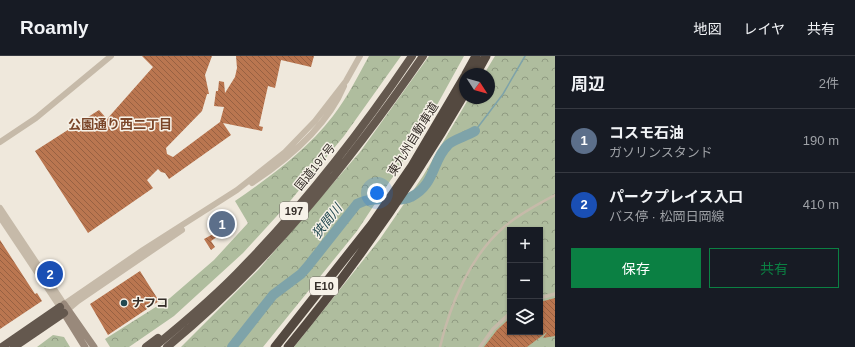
<!DOCTYPE html>
<html lang="ja">
<head>
<meta charset="utf-8">
<style>
	:root { --surface:#171b24; --page:#242831; --text:#f1f3f6; --muted:#9ea1a6; --line:#363941; --accent:#0b8043 }
	body { margin:0; font-family:Arial,"Noto Sans JP",sans-serif; background:var(--page); color:var(--text) }
	.controls { position:absolute; right:12px; bottom:12px; display:grid; overflow:hidden; border-radius:0px; box-shadow:0 1px 3px #0004 }
	.controls button { width:36px; height:36px; display:grid; place-items:center; padding:0; border:0; border-bottom:1px solid var(--line); background:var(--surface); color:var(--text); font:20px sans-serif }
	.compass { position:absolute; left:459px; top:12px; width:36px; height:36px; border-radius:50%; background:var(--surface); box-shadow:0 1px 3px #0004; rotate:126deg }
	.you { position:absolute; left:377px; top:137px; width:14px; height:14px; margin:-10px; border:3px solid #fff; border-radius:50%; background:#1a73e8; box-shadow:0 0 0 6px #1a73e833 }
	.badge { display:grid; place-items:center; width:26px; height:26px; border-radius:50%; background:var(--accent); color:#fff; font-size:13px; font-weight:700 }
	.pin { position:absolute; translate:-50% -50%; border:2px solid #fff; box-shadow:0 1px 4px #0006 }
	.list { margin:0; padding:0; list-style:none }
	h2 { display:flex; justify-content:space-between; align-items:center; height:52px; margin:0; padding:0 16px; font-size:17px }
	h2 small { font-size:13px; font-weight:400; color:var(--muted) }
	.list li { display:grid; grid-template-columns:26px 1fr auto; gap:12px; align-items:center; box-sizing:border-box; height:64px; padding:0 16px; border-top:1px solid var(--line) }
	.list b { display:block; font-size:15px; white-space:nowrap }
	.list p { margin:0; font-size:13px; white-space:nowrap; color:var(--muted) }
	.list em { font-size:13px; font-style:normal; color:var(--muted) }
	.actions { display:flex; gap:8px; padding:12px 16px }
	.actions a { flex:1; padding:9px 0; border:1px solid var(--accent); border-radius:0px; text-align:center; font-size:14px; color:var(--accent) }
	.actions .main { background:var(--accent); color:#fff }
	.icon { flex:none; width:22px; height:22px; fill:none; stroke:currentColor; stroke-width:2; stroke-linecap:round; stroke-linejoin:round }
	.map { position:relative; flex:none; width:555px; height:291px; overflow:hidden }
	header { display:flex; align-items:center; gap:24px; box-sizing:border-box; height:56px; padding:0 20px; background:var(--surface); border-bottom:1px solid var(--line) }
	header strong { font-size:19px }
	nav { display:flex; gap:22px; margin-inline-start:auto; font-size:14px }
	main { display:flex }
	aside { flex:1; background:var(--surface) }
	.map>svg:first-child { display:block }
	.forest { fill:url(#forest-crowns); fill-rule:evenodd }
	.lines { fill:none; stroke-linecap:round; stroke-linejoin:round }
	.stream { stroke:#7ea3a9; stroke-width:1.5 }
	.river { stroke:#7ea3a9; stroke-width:10 }
	.building { fill:url(#building-back-hatch) }
	.service { stroke:#c6baa9; stroke-width:2.5 }
	.pedestrian { stroke:#c6baa9; stroke-width:3.5 }
	.tertiary { stroke:#c6baa9; stroke-width:6 }
	.secondary { stroke:#99897b; stroke-width:7 }
	.trunk { stroke:#64584e; stroke-width:8 }
	.motorway { stroke:#544940; stroke-width:9 }
	.poi-dot { fill:#224951; stroke:#f7f2e8; stroke-width:1.5 }
	.labels { text-anchor:middle; dominant-baseline:central; stroke-width:3; stroke-linejoin:round; paint-order:stroke }
	.shield { fill:#f7f2e8; stroke:#6e6862; stroke-width:1 }
	.shield-label { font-size:11px; font-weight:bold; fill:#342d28 }
	.street-label { font-size:12px; fill:#342d28; stroke:#f7f2e8 }
	.poi-label { font-size:12px; font-weight:bold; fill:#342d28; stroke:#f7f2e8; text-anchor:start }
	.neighbourhood-label { font-size:13px; font-weight:bold; fill:#7b4629; stroke:#f7f2e8 }
	.water-label { font-size:13px; font-style:italic; fill:#224951; stroke:#f7f2e8 }
</style>
</head>
<body>
<header>
<strong>Roamly</strong>
<nav><a>地図</a><a>レイヤ</a><a>共有</a></nav>
</header>
<main>
<div class="map">
<svg width="555" height="291" viewBox="0 0 555 291">
	<defs>
		<pattern id="forest-crowns" width="20" height="18" patternUnits="userSpaceOnUse"><rect width="20" height="18" fill="#afbd9e"/><path d="M2 6a3 3 0 1 1 6 0M12 15a3 3 0 1 1 6 0" fill="none" stroke="#8f9a81"/></pattern>
		<pattern id="building-back-hatch" width="6" height="6" patternUnits="userSpaceOnUse"><rect width="6" height="6" fill="#ba7650"/><path d="M-1 5l2 2M0 0l6 6M5-1l2 2" fill="none" stroke="#986142"/></pattern>
	</defs>
	<rect width="100%" height="100%" fill="#efe8dc"/>
	<path class="forest" d="M369,0h32l-57,80 -58,70 -43,47 -69,63 -45,31h-19l-5,-8 65,-41 44,-38 34,-37 -13,-22c36,-25 71,-50 98,-85 14,-18 25,-40 36,-60z
		M429,0h35l-43,78 -64,97 -94,116h-82l78,-78 101,-117z
		M495,0h60v291h-261l86,-108 43,-63 46,-78h20v-24h-5zM510,174h30v102h-30z
		M53,279l11,2 6,10h-33z"/>
	<g class="lines">
		<path class="stream" d="M475,75l28,-37 22,-38"/>
		<path class="river" d="M232,291l41,-52 28,-21 7,-8 49,-62c19,-10 42,0 54,-7 25,-13 21,-37 37,-52 4,-5 19,-9 27,-14"/>
	</g>
	<path class="building" d="M142,0h70l-7,19 4,19h-2l-5,17 -36,37 1,6 6,3 47,-35 4,-15 -10,-1 2,-15h2l1,-10 5,1 1,11 10,-16 2,-9 -1,-12h78l-3,11 -30,-7 -6,28 -7,-2 -9,40 4,1 -1,4 -39,-8 8,12 -62,44 -4,-6 -4,-1 -3,-3 -11,11 6,8 -65,45 -53,-82 64,-41 8,9 46,-52z
		M222,159l8,13 -19,13 4,6 -4,3 -7,-11 11,-6 -7,-9z
		M0,184l35,54 2,-1 5,8 -42,28z
		M140,215l19,30 -51,34 -18,-31z
		M555,242v38l-12,2 4,-6 -20,15h-43l13,-17 13,-12v14h30v-30z"/>
	<g class="lines">
		<path class="service" d="M440,291c10,-42 30,-91 64,-120 15,-13 33,-22 51,-32"/>
		<path class="pedestrian" d="M540,242l15,-4
			M480,291l13,-18 17,-16"/>
		<path class="tertiary" d="M0,86l36,-24 75,-62
			M252,127c36,-24 75,-56 92,-97
			M0,152l64,96
			M0,161l60,90 83,-57 94,-60 48,-38 30,-31 31,-40 14,-25
			M65,256l13,-11 104,-71"/>
		<path class="secondary" d="M64,248l30,43
			M62,254l23,37"/>
		<path class="trunk" d="M2,291l58,-40
			M14,291l50,-34
			M146,291l12,-9
			M154,291c32,-26 63,-52 91,-82 62,-64 117,-135 167,-209
			M167,291c100,-82 182,-184 256,-291"/>
		<path class="motorway" d="M466,18l10,-18
			M476,18l10,-18
			M275,291l97,-123 40,-58 53,-90
			M288,291c66,-80 125,-164 177,-254"/>
	</g>
	<circle class="poi-dot" cx="124" cy="247" r="4"/>
	<g class="labels">
		<g class="shield">
			<rect x="280" y="146" width="28" height="18" rx="3"/>
			<rect x="310" y="221" width="28" height="18" rx="3"/>
		</g>
		<g class="shield-label">
			<text x="294" y="155">197</text>
			<text x="324" y="230">E10</text>
		</g>
		<g class="street-label">
			<text transform="translate(413 83) rotate(-58)">東九州自動車道</text>
			<text transform="translate(315 111) rotate(-51)">国道197号</text>
		</g>
		<g class="poi-label">
			<text x="132" y="247">ナフコ</text>
		</g>
		<g class="neighbourhood-label">
			<text x="120" y="68">公園通り西二丁目</text>
		</g>
		<g class="water-label">
			<text transform="translate(327 165) rotate(-52)">狭間川</text>
		</g>
	</g>
</svg>
<div class="controls">
<button>+</button>
<button>−</button>
<button><svg class="icon" aria-label="layers" viewBox="0 0 24 24"><path d="M12 4l9 5-9 5-9-5zM3 14l9 5 9-5"/></svg></button>
</div>
<svg class="compass" viewBox="-18 -18 36 36"><path d="M0-13l5 13h-10z" fill="#e53935"/><path d="M0 13l5-13h-10z" fill="#9ea1a6"/></svg>
<div class="you"></div>
<div class="pin badge" style="left:222px;top:168px;background:#5c6f8a">1</div>
<div class="pin badge" style="left:50px;top:218px;background:#1a4fb4">2</div>
</div>
<aside>
<h2>周辺<small>2件</small></h2>
<ul class="list">
<li><span class="badge" style="background:#5c6f8a">1</span><div><b>コスモ石油</b><p>ガソリンスタンド</p></div><em>190 m</em></li>
<li><span class="badge" style="background:#1a4fb4">2</span><div><b>パークプレイス入口</b><p>バス停 · 松岡日岡線</p></div><em>410 m</em></li>
</ul>
<div class="actions"><a class="main">保存</a><a>共有</a></div>
</aside>
</main>
</body>
</html>
